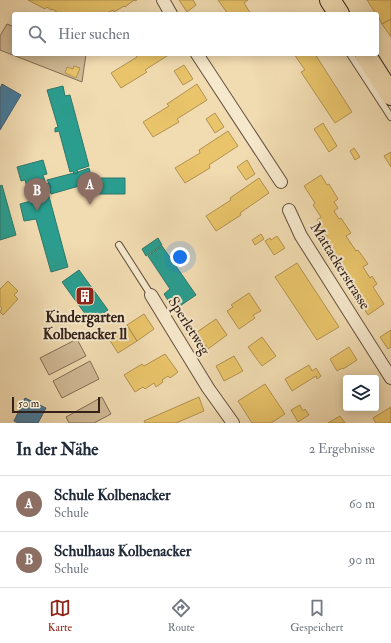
<!DOCTYPE html>
<html lang="de">
<head>
<meta charset="utf-8">
<style>
	:root { --surface:#fff; --page:#f6f6f7; --text:#1f2937; --muted:#747a83; --line:#e0e1e3; --accent:#8f2418 }
	body { margin:0; font-family:"IM FELL Double Pica",serif; background:var(--page); color:var(--text) }
	.controls { position:absolute; right:12px; bottom:12px; display:grid; overflow:hidden; border-radius:4px; box-shadow:0 2px 10px #0003 }
	.controls button { width:36px; height:36px; display:grid; place-items:center; padding:0; border:0; border-bottom:1px solid var(--line); background:var(--surface); color:var(--text); font:20px sans-serif }
	.scale { position:absolute; left:12px; bottom:10px; width:88px; box-sizing:border-box; padding-left:4px; border:2px solid #332119; border-top:0; font-size:11px; line-height:14px; white-space:nowrap; color:#332119; -webkit-text-stroke:3px #f6e8cc; paint-order:stroke }
	.you { position:absolute; left:180px; top:257px; width:14px; height:14px; margin:-10px; border:3px solid #fff; border-radius:50%; background:#1a73e8; box-shadow:0 0 0 6px #1a73e833 }
	.badge { display:grid; place-items:center; width:26px; height:26px; border-radius:50%; background:var(--accent); color:#fff; font-size:13px; font-weight:700 }
	.pin { position:absolute; translate:-50% -33px; filter:drop-shadow(0 1px 2px #0008) }
	.pin::after { content:''; position:absolute; top:21px; width:14px; height:12px; background:inherit; clip-path:polygon(0 0,100% 0,50% 100%) }
	.list { margin:0; padding:0; list-style:none }
	h2 { display:flex; justify-content:space-between; align-items:center; height:52px; margin:0; padding:0 16px; font-size:17px }
	h2 small { font-size:13px; font-weight:400; color:var(--muted) }
	.list li { display:grid; grid-template-columns:26px 1fr auto; gap:12px; align-items:center; box-sizing:border-box; height:56px; padding:0 16px; border-top:1px solid var(--line) }
	.list b { display:block; font-size:15px; white-space:nowrap }
	.list p { margin:0; font-size:13px; white-space:nowrap; color:var(--muted) }
	.list em { font-size:13px; font-style:normal; color:var(--muted) }
	.icon { flex:none; width:22px; height:22px; fill:none; stroke:currentColor; stroke-width:2; stroke-linecap:round; stroke-linejoin:round }
	.map { position:relative; flex:none; width:391px; height:423px; overflow:hidden }
	.search { position:absolute; background:var(--surface); box-shadow:0 2px 10px #0003; left:12px; right:12px; top:12px; height:44px; display:flex; align-items:center; gap:10px; box-sizing:border-box; padding:0 14px; border-radius:4px; color:var(--muted); font-size:15px }
	.sheet { height:164px; background:var(--surface) }
	nav { display:flex; justify-content:space-around; align-items:center; box-sizing:border-box; height:56px; border-top:1px solid var(--line); background:var(--surface); font-size:11px; color:var(--muted) }
	nav a { display:grid; justify-items:center; gap:2px }
	nav .on { color:var(--accent) }
	.map>svg:first-child { display:block }
	.green { fill:#d1bb97; stroke:#826e58 }
	.homes { fill:#e9c46a; stroke:#b29352 }
	.schools { fill:#2a9d8f; stroke:#2d786c }
	.public { fill:#457b9d; stroke:#406075 }
	.lines { fill:none; stroke-linecap:round; stroke-linejoin:round }
	.lane-casing { stroke:#62503f; stroke-width:8 }
	.street-casing { stroke:#62503f; stroke-width:14 }
	.primary-casing { stroke:#332119; stroke-width:22 }
	.lane { stroke:#f6e8cc; stroke-width:6 }
	.street { stroke:#f6e8cc; stroke-width:12 }
	.primary { stroke:#f1dbb1; stroke-width:20 }
	.labels { text-anchor:middle; dominant-baseline:central; stroke-width:4; stroke-linejoin:round; paint-order:stroke }
	.street-label { font-size:15px; fill:#332119; stroke:#f6e8cc }
	.poi-label { font-size:15px; font-weight:bold; fill:#332119; stroke:#f6e8cc }
</style>
</head>
<body>
<div class="map">
<svg width="391" height="423" viewBox="0 0 391 423">
	<rect width="100%" height="100%" fill="#f1dbb1"/>
	<filter id="stains"><feTurbulence type="fractalNoise" baseFrequency=".005" numOctaves="4"/><feColorMatrix values="0 0 0 0 .2 0 0 0 0 .09 0 0 0 0 .02 0 0 0 .5 -.17"/></filter>
	<radialGradient id="worn" r=".72"><stop offset=".6" stop-color="#630" stop-opacity="0"/><stop offset="1" stop-color="#630" stop-opacity=".3"/></radialGradient>
	<path class="green" d="M7,24l7,3v27h72l-4,28 -82,-32v-14z
		M77,339l9,17 -37,19 -9,-17z
		M90,361l9,18 -37,19 -9,-17z
		M102,397l9,17 -17,9h-25l-3,-6z"/>
	<path class="homes" d="M28,0h109l-2,1 -1,-1 -9,7 -1,-1 -10,6 -1,-2 -8,4h-45l-8,-5 -1,1 -4,-3 -2,2z
		M179,0h14l3,5 -9,7z
		M218,0h30l-4,3 7,11h-23z
		M367,0h24v19l-9,5 -5,-10h-1z
		M391,19v18l-9,-13z
		M136,54h34l-25,16 2,2 -26,16 -10,-15 26,-16z
		M294,54h21l37,58 -17,11 -34,-51 4,-2z
		M184,65l9,14 -10,6 -9,-14z
		M74,66l6,2 -4,10 -11,-5 2,-6 6,2z
		M197,84l10,16 -30,19 2,3 -26,15 -10,-15 26,-16 -2,-2z
		M215,113l9,14 -9,6 -9,-14z
		M323,123l14,23 -8,6 -15,-23z
		M228,131l10,15 -29,19 1,3 -25,15 -10,-15 25,-15 -1,-3z
		M354,148l6,9 -5,3 -5,-9z
		M391,152v15l-7,-11z
		M247,160l8,14 -9,6 -9,-13z
		M321,175l6,10 2,-1 9,15 -4,3 4,6 -4,3 5,8 2,-1 10,15 -5,3 10,15 2,-1 10,14 -5,3 7,11 2,-2 5,8 -4,3 11,17 -16,11 -9,-14 1,-1 -4,-9 -14,-21 2,-2 -5,-8 -14,-21 2,-2 -10,-17 4,-3 -8,-12 2,-2 -11,-17z
		M259,178l10,15 -29,20 1,2 -25,16 -10,-15 25,-16 -1,-2z
		M261,234l3,5 -9,6 -3,-5z
		M277,236l8,12 -11,7 -9,-14 5,-3 1,2z
		M297,263l42,64 -22,13 -42,-63z
		M8,281l10,10 -4,4 4,4 -15,16 -3,-3 2,-4 -2,-2v-17z
		M249,293l12,18 -8,4 2,3 -16,11 -12,-18 6,-4 -2,-2z
		M144,314l10,15 -17,12 -10,-16z
		M216,319l11,16 -19,14 -11,-17z
		M128,327l9,14 -19,12 -9,-14z
		M391,330v17l-3,2 -8,-12z
		M262,337l14,19 -14,10 -14,-19z
		M349,347l8,13 -14,9 -1,-1 -5,3 -7,-12z
		M165,354l13,18 -8,6 -2,-2 -6,4 1,2 -7,5 -2,-4 -9,6 -2,-2 -8,5 -11,-17 18,-11 2,2z
		M234,356l9,15 -19,10 -8,-15z
		M309,365l3,6 4,-3 5,8 -4,3 -1,-3 -24,15 -7,-12z
		M265,384l20,30 -14,9h-19l-14,-22z
		M199,397l5,14 -28,12h-31l-1,-2z
		M300,405l3,6 2,-2 4,6 -11,7 -7,-12z
		M391,407v16h-15l-3,-5z
		M340,416l5,7h-17z"/>
	<path class="schools" d="M63,86l2,10 5,-1 19,71 -12,4 1,3 -4,1 -1,-3 -3,1 -11,-41 -4,1v-4l3,-1 -11,-37z
		M43,160l4,14 -4,1 3,9 3,-1 2,4 -4,2 21,78 -17,5 -15,-53 -12,2 -4,-17 11,-3 -6,-21 -4,1 -4,-14z
		M89,168l4,14 -42,12 -2,-6 2,-1 -4,-7 27,-7v1l4,-1v-1z
		M95,178h30v16h-26v-10h-4z
		M2,185l14,50 -16,5v-54z
		M158,238l4,7 -16,11 -4,-7z
		M162,246l34,49 -22,15 -10,-16 6,-5 -22,-33z
		M79,270l29,40 -17,12 -29,-40z"/>
	<path class="public" d="M2,84l19,11 -21,35v-42z
		M25,398l21,10 -8,15h-20l-4,-2z"/>
	<g class="lines">
		<g class="lane-casing">
			<path id="lane" d="M350,54l41,63
				M119,245l32,50"/>
		</g>
		<g class="street-casing">
			<path id="street" d="M163,0l8,14
				M197,54l84,128
				M289,210l12,26 90,142
				M151,295l57,93 25,35"/>
		</g>
		<g class="primary-casing">
			<path id="primary" d="M330,0l9,14
				M365,54l26,41"/>
		</g>
		<use href="#lane" class="lane"/>
		<use href="#street" class="street"/>
		<use href="#primary" class="primary"/>
	</g>
	<defs>
		<g id="building-square" transform="scale(1)"><rect x="-9" y="-9" width="18" height="18" rx="4" fill="#8f2418" stroke="#f6e8cc"/><path d="M-4-6H4V6H1V3H-1V6H-4ZM-2.5-4.3h1.7v1.8h-1.7ZM.8-4.3h1.7v1.8H.8ZM-2.5-1h1.7V.8h-1.7ZM.8-1h1.7V.8H.8Z" fill="#fff"/></g>
	</defs>
	<g fill-rule="evenodd">
		<use href="#building-square" x="85" y="296"/>
	</g>
	<g class="labels">
		<g class="street-label">
			<text transform="translate(340 266) rotate(58)">Mattackerstrasse</text>
			<text transform="translate(189 326) rotate(58)">Sperletweg</text>
		</g>
		<g class="poi-label">
			<text x="85" y="317">Kindergarten<tspan x="85" dy="17">Kolbenacker ll</tspan></text>
		</g>
	</g>
	<rect width="100%" height="100%" filter="url(#stains)"/>
	<rect width="100%" height="100%" fill="url(#worn)"/>
</svg>
<div class="controls">
<button><svg class="icon" aria-label="layers" viewBox="0 0 24 24"><path d="M12 4l9 5-9 5-9-5zM3 14l9 5 9-5"/></svg></button>
</div>
<div class="scale">50 m</div>
<div class="you"></div>
<div class="pin badge" style="left:90px;top:205px;background:#8d6e63">A</div>
<div class="pin badge" style="left:37px;top:211px;background:#8d6e63">B</div>
<div class="search"><svg class="icon" aria-label="search" viewBox="0 0 24 24"><circle cx="10" cy="10" r="6"/><path d="M15 15l6 6"/></svg>Hier suchen</div>
</div>
<section class="sheet">
<h2>In der Nähe<small>2 Ergebnisse</small></h2>
<ul class="list">
<li><span class="badge" style="background:#8d6e63">A</span><div><b>Schule Kolbenacker</b><p>Schule</p></div><em>60 m</em></li>
<li><span class="badge" style="background:#8d6e63">B</span><div><b>Schulhaus Kolbenacker</b><p>Schule</p></div><em>90 m</em></li>
</ul>
</section>
<nav>
<a class="on"><svg class="icon" aria-label="map" viewBox="0 0 24 24"><path d="M3 6l6-2 6 2 6-2v14l-6 2-6-2-6 2zM9 4v14M15 6v14"/></svg>Karte</a>
<a><svg class="icon" aria-label="directions" viewBox="0 0 24 24"><path d="M12 3l9 9-9 9-9-9zM9 14v-3h6M13 9l2 2-2 2"/></svg>Route</a>
<a><svg class="icon" aria-label="saved" viewBox="0 0 24 24"><path d="M7 4h10v16l-5-4-5 4z"/></svg>Gespeichert</a>
</nav>
</body>
</html>
